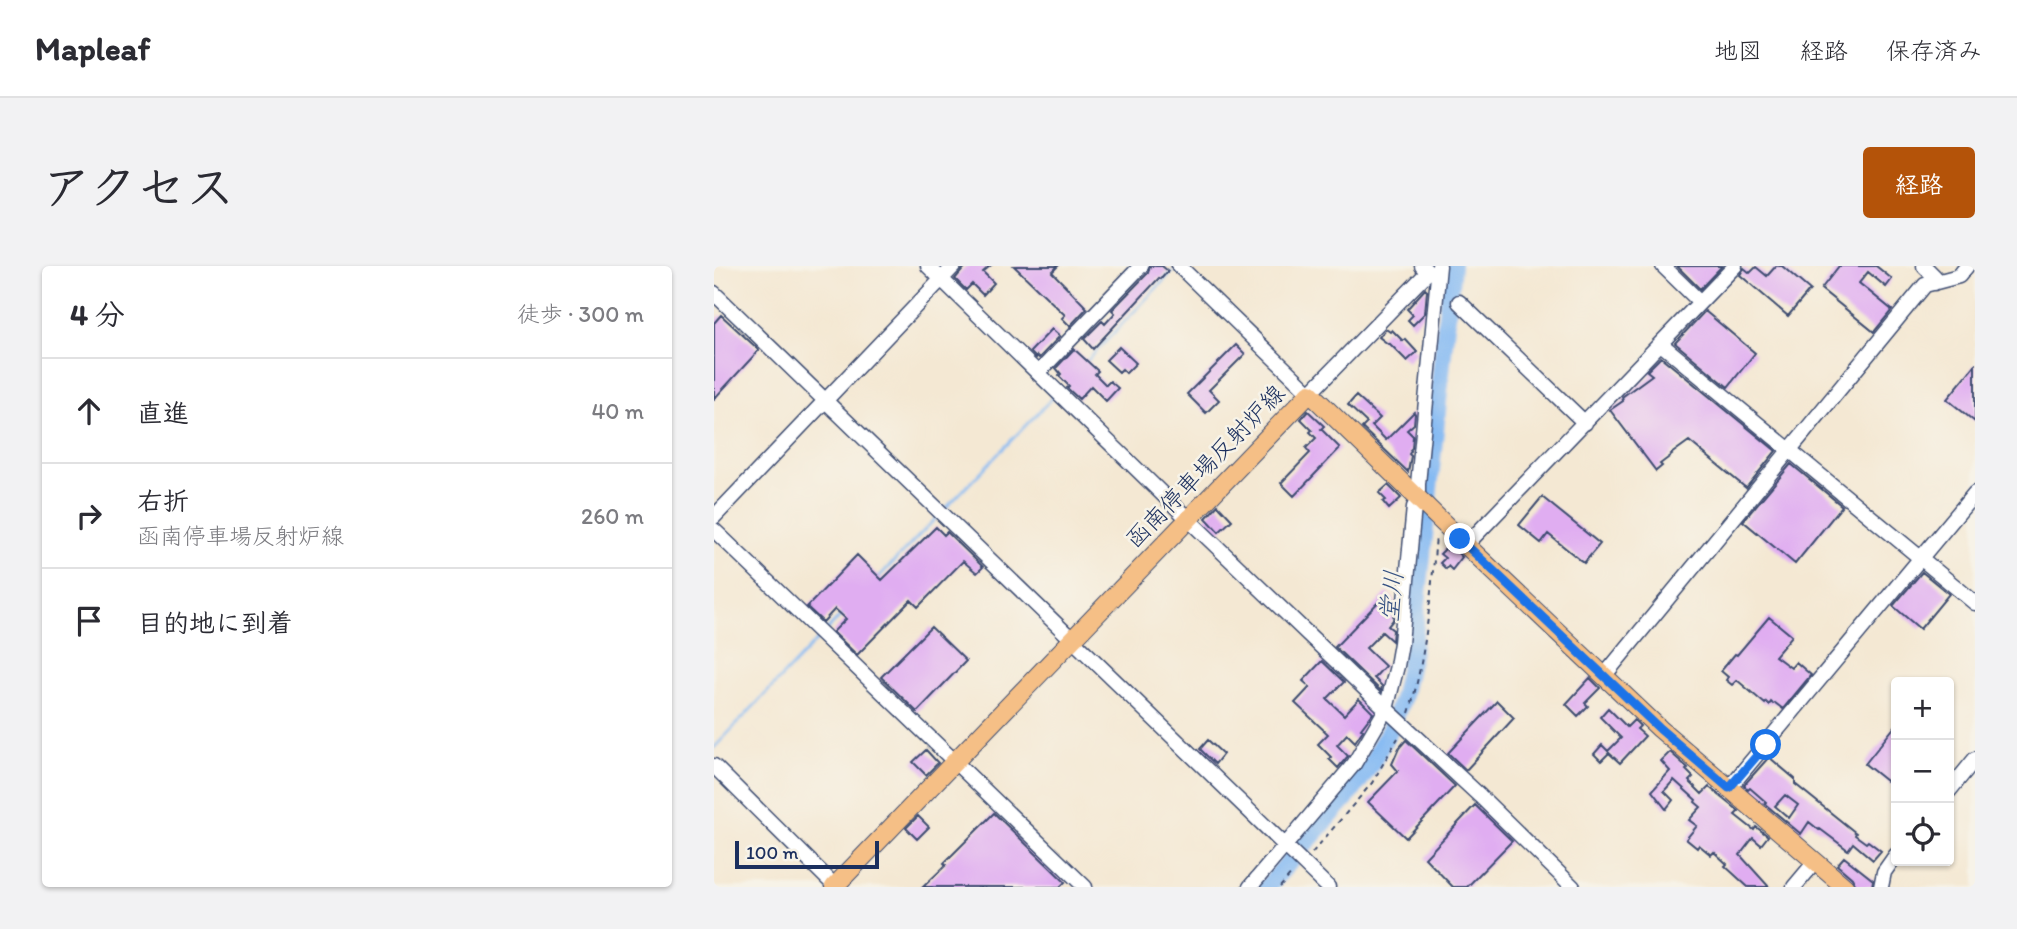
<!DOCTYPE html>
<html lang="ja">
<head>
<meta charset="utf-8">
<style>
	:root { --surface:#fff; --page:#f2f2f3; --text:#2b2b33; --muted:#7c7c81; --line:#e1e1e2; --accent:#b45309 }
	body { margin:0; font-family:Itim,"Klee One",sans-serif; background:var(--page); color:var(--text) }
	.controls { position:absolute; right:21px; bottom:21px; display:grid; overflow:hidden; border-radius:7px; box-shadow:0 2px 5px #0004 }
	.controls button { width:63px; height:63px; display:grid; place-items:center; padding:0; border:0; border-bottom:2px solid var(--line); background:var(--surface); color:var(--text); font:35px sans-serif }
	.scale { position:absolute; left:21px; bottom:18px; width:144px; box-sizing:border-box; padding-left:7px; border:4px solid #1b2f5e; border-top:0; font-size:19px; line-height:24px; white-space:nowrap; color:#1b2f5e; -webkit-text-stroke:5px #f7f3e8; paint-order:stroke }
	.stop { position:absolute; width:21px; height:21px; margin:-16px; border:5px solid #1a73e8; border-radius:50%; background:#fff }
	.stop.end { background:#1a73e8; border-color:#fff; box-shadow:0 2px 7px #0008 }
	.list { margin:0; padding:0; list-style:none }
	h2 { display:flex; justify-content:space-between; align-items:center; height:91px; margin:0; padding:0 28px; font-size:30px }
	h2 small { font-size:23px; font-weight:400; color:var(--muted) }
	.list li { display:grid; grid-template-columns:46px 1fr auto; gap:21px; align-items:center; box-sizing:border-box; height:105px; padding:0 28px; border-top:2px solid var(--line) }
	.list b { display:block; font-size:26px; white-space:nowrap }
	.list p { margin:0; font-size:23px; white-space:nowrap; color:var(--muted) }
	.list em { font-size:23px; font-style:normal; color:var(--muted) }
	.icon { flex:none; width:38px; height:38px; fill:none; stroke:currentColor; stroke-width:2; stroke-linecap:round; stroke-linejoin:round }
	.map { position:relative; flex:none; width:1261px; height:621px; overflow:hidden; border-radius:7px }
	header { display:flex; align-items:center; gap:42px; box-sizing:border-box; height:98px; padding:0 35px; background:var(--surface); border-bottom:2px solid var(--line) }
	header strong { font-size:33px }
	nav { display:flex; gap:38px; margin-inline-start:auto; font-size:24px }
	.intro { display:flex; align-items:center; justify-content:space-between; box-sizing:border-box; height:168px; padding:0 42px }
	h1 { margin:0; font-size:49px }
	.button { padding:18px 32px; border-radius:7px; background:var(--accent); color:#fff; font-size:24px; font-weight:700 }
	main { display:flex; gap:42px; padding:0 42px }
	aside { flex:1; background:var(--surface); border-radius:7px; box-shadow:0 2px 5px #0004 }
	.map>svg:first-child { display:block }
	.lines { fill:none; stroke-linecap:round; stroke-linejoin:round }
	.stream { stroke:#85baf3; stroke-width:2.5 }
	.river { stroke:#85baf3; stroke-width:18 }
	.building { fill:#e0adf1; fill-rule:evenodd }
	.minor-casing { stroke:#3c4b70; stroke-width:17 }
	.major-casing { stroke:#3c4b70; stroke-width:20 }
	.path { stroke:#3c4b70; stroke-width:2; stroke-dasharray:5 5; stroke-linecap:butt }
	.minor { stroke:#fff; stroke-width:14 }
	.major { stroke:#f5bf86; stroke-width:18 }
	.route { stroke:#1a73e8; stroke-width:9 }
	.labels { text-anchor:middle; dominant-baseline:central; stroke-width:5; stroke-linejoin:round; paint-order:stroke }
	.street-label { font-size:24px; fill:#1b2f5e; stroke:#f7f3e8 }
	.water-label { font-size:26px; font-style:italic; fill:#365283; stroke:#f7f3e8 }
</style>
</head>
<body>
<header>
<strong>Mapleaf</strong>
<nav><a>地図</a><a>経路</a><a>保存済み</a></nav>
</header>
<div class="intro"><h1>アクセス</h1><a class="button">経路</a></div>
<main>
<aside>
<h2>4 分<small>徒歩 · 300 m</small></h2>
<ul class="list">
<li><svg class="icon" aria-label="ahead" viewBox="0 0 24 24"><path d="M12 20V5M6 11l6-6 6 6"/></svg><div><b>直進</b></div><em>40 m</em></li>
<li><svg class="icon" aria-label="right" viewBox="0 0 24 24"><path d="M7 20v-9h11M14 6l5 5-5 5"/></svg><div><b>右折</b><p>函南停車場反射炉線</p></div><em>260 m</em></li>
<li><svg class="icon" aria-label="arrive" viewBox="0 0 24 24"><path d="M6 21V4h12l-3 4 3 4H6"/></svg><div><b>目的地に到着</b></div></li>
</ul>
</aside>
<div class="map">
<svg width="1261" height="621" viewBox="0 0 1261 621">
	<rect width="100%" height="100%" fill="#f7f3e8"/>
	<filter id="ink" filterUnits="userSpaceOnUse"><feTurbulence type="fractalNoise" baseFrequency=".0143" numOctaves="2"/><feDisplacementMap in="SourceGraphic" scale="14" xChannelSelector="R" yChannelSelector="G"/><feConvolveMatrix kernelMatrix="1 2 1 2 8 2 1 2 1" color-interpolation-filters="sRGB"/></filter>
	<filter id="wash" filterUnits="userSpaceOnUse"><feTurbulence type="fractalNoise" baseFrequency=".00686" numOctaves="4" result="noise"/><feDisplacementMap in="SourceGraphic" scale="28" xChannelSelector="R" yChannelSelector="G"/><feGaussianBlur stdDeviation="1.57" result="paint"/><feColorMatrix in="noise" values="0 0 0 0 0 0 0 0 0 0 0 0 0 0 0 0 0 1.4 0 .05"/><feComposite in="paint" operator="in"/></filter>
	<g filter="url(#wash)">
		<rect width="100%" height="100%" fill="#f4e8d3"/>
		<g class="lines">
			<path class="stream" d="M372,96l87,-91
				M231,243l110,-114
				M163,313l61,-63
				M111,366l18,-18
				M0,482l104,-109"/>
			<path class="river" d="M553,621l85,-96 19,-27 20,-37 11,-28 10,-46 40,-387"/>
		</g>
		<g id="blocks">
			<path class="building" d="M252,0h24l-7,6 11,11 -11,12 -11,-11 -6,6 -11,-11z
				M300,0h44l-6,6 35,36 -17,18 -8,-8 3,-3z
				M436,0h12l6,5 -7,8 -2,-1 -66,71 -9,-10 18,-18 3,3 10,-11 -3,-3 36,-37z
				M963,0h45l-22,23z
				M1062,0h6l28,24 -22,26 -48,-41 4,-7 6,5 6,-6 11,9z
				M1125,0h37l16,13 -6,8 -18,-15 -9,11 33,27 -18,22 -53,-43z
				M711,23l2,2 -2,22 -12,12 -5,-5 5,-5 -6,-6z
				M991,45l50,42 -27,34 -53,-44z
				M7,49l38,35 -45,49v-76z
				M338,63l8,7 -21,22 -2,-2 -1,2 -6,-6z
				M672,63l4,3 2,-2 11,11 2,-2 12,13 -10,9 -18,-18 -1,1 -9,-7z
				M522,79l9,9 -36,36 10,10 -13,13 -19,-19z
				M405,81l17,16 -10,10 -4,-4 -3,3 -13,-12z
				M360,83l24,22 -3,3 11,11 4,-4 8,7 -12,13 -15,-15 -12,13 -12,-11 2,-2 -10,-10 2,-2 -5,-6z
				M947,91l115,94 -30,37 -57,-47 -18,13 1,1 -12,9 2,2 -6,5 -46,-61 13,-9 -1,-4 30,-22 -5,-4z
				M1261,99v57l-28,-23z
				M642,130l24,22 -8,8 14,14 28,-28 1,2 -1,10 -7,6 6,6 -1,12 -2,2 1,1 -2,3 2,2 -3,16 -46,-44 5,-5 -19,-18z
				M594,145l16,15 -3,3 19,19 -46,48 -13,-13 29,-30 -4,-5 10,-10 -6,-6 2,-2 -11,-11z
				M1077,198l51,42 -47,58 -52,-43z
				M674,219l13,13 -12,11 -6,-7 3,-2 -7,-7z
				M828,231l58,47 -16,19 -36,-29 -7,9 -22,-18z
				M504,239l14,15 -13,12 -13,-14z
				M222,261l8,8 3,-3 36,35 -6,6 -14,-12 -45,46 -7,-7 -54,55 -24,-23 13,-13 -11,-10 -12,13 -16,-15 50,-52 25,25z
				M737,280l11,11 -10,13 -4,-4 -2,3 -6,-6 5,-5 -5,-4 6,-6 1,2z
				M1208,306l27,22 -29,35 -27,-23z
				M673,327l8,8 -2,19 -5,6 5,4 -1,11 -10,-9 -16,16 19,18 -11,12 8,8 -1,5 -46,-44z
				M1055,351l23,19 -17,20 16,12 5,-6 15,13 -28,34 -8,-6 -2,1 -2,-2 -2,3 -3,-3 -1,2 -28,-24 -5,5 -6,-5 2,-3 -7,-6 14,-17 2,1z
				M217,361l35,34 -49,51 -36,-35z
				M608,395l22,21 -17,17 17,16 15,-16 14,14 -12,16 2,1 -8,12 -8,-8 -10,11 11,11 -10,12 -9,-9 2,-2 -13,-13 10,-10 -33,-31 15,-16 -7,-6z
				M876,412l10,10 -15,15 3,3 -10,10 -12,-12z
				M783,435l17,17 -48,52 -18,-17z
				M894,442l19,19 7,-7 6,6 -3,3 8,7 -25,27 -11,-10 -8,8 -7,-7 8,-9 6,6 13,-13 -21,-21z
				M1182,459v64l-31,-25z
				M494,474l15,14 -8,10 -15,-15z
				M692,474l49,46 -49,52 -38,-36 30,-31 -6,-7 7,-16z
				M212,484l12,13 -12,12 -13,-13z
				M956,486l18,16 -2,2 7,7 -4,4 13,13 7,-7 30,24 -4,4 19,15 2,-3 12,9 -7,9 -8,-7 -13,17 29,32h-21l-23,-21 2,-2 -13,-12 -3,3 -12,-10 -2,3 -11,-9 11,-13 -8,-6 12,-13 -6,-5 1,-2 -22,-20 -10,11 9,9 -7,9 -14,-18 18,-20 -9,-10z
				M1055,491l26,22v5l61,49 -1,2 11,8 2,-2 13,10 -8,9 -20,-17 -5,7 -28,-21 -1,1 -10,-8 -8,12 -36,-30 1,-2 -16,-14 -2,2 -4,-5zM1071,529l13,10 -9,13 -14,-12z
				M761,539l37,36 -45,46h-14l-28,-29z
				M280,547l71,69 -5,5h-137l23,-22 -2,-2z
				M204,550l11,11 -12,12 -11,-11z
				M1130,591l29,23 -1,7 -16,-1 -4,-8 -15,-13z"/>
		</g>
	</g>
	<g filter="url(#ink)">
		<use href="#blocks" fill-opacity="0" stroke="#3c4b70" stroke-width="2"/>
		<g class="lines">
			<g class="minor-casing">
				<path id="minor" d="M214,0l260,253 194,186 98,91 93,91
					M465,0l131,127 118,-121 -6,-6
					M949,0l37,36
					M1210,0l11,11 -1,6
					M0,27l614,594
					M745,36l126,121
					M947,78l314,259
					M324,107l103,-107
					M0,251l240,-251
					M0,264l371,357
					M752,279l269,-279
					M890,410l321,-391 34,-9 8,-10
					M0,500l122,121
					M1015,522l246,-295
					M1235,525l26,-32
					M536,621l104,-123 32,-55 11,-43 4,-23 13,-136 4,-9v-14l21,-218
					M1080,621l21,-25
					M1167,621l3,-15 12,-17"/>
			</g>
			<g class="major-casing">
				<path id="major" d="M120,621l476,-494 157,153 193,183 185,158"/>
			</g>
			<path class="path" d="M695,447c17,-57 22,-117 27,-177
				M598,587l60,-70 26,-45
				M566,621l13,-15"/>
			<use href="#minor" class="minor"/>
			<use href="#major" class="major"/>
		</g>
	</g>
	<g class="lines" filter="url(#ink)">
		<path class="route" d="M746,273l200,190 69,59 37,-43"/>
	</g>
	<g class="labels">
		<g class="street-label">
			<text transform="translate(491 200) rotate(-46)">函南停車場反射炉線</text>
		</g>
		<g class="water-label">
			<text transform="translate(677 330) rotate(-84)">堂川</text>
		</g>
	</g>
</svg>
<div class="controls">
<button>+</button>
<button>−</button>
<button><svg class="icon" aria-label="locate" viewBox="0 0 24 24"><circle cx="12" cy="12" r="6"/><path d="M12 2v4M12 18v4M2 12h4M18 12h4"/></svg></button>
</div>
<div class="scale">100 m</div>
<div class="stop" style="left:1052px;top:479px"></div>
<div class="stop end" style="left:746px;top:273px"></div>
</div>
</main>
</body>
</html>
